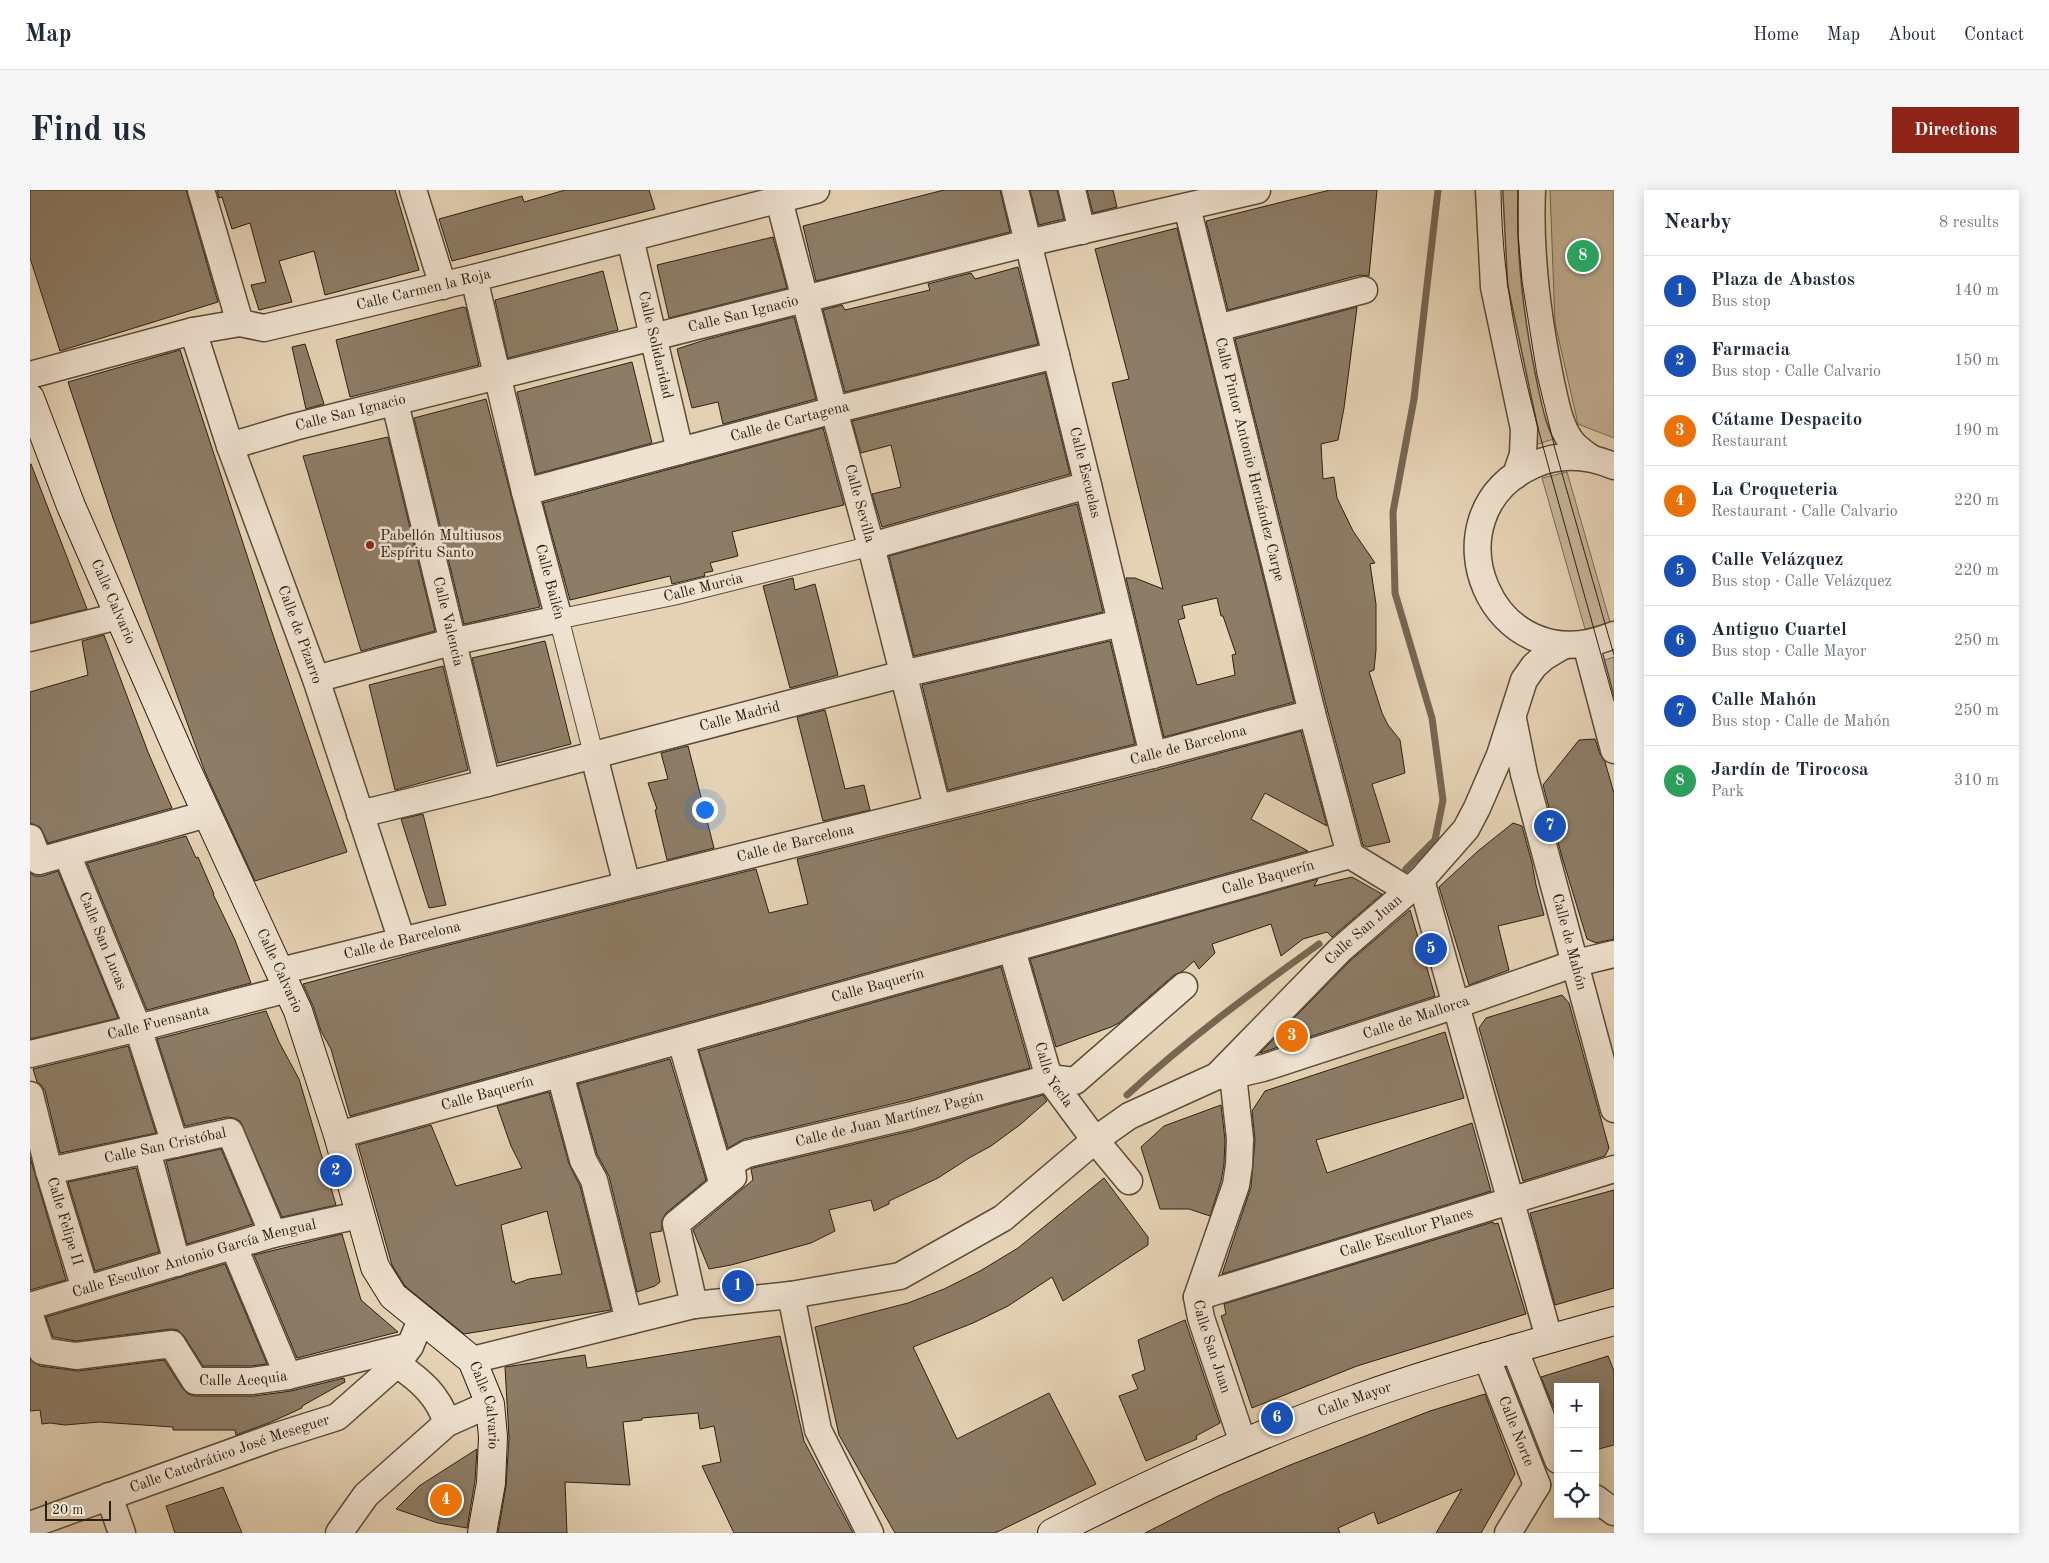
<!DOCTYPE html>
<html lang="en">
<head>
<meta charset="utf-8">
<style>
	:root { --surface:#fff; --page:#f6f6f7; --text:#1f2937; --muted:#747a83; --line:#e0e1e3; --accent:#8f2418 }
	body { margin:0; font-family:"Old Standard TT",serif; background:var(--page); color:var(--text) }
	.controls { position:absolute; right:15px; bottom:15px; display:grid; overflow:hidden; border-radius:0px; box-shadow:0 2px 12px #0003 }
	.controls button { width:45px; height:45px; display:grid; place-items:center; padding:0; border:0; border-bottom:1px solid var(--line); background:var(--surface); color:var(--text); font:25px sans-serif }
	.scale { position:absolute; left:15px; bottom:12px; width:66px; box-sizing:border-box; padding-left:5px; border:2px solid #2c2011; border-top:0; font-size:14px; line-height:18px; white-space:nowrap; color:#2c2011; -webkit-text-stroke:4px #efe2d0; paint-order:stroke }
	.you { position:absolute; left:674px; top:619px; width:18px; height:18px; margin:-12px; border:4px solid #fff; border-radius:50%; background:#1a73e8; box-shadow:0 0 0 8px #1a73e833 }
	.badge { display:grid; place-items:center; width:32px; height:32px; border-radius:50%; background:var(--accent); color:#fff; font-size:16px; font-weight:700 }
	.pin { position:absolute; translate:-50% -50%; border:2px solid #fff; box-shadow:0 1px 5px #0006 }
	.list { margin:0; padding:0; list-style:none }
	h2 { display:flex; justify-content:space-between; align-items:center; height:65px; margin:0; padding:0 20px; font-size:21px }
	h2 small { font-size:16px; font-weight:400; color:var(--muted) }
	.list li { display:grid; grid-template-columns:32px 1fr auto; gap:15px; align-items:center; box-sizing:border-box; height:70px; padding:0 20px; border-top:1px solid var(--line) }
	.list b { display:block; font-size:19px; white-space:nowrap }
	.list p { margin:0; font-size:16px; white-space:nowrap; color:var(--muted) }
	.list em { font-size:16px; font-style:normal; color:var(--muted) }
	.icon { flex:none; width:28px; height:28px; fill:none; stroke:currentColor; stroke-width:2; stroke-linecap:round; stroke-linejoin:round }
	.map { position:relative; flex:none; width:1584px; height:1343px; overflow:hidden; border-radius:0px }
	header { display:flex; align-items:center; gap:30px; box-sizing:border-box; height:70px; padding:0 25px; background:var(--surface); border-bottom:1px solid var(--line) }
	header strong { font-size:24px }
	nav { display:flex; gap:28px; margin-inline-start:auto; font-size:18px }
	.intro { display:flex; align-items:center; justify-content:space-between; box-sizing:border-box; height:120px; padding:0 30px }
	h1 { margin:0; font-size:35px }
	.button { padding:12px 22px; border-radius:0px; background:var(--accent); color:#fff; font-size:18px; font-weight:700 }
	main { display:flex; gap:30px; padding:0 30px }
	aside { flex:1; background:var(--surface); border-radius:0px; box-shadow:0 2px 12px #0003 }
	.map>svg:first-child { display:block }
	.green { fill:#c6b59a; stroke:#796a56 }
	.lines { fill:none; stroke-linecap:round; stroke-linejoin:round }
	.stream { stroke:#766752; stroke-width:7 }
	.building { fill:#8d7d67; stroke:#2c2011; fill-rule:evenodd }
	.pedestrian-casing { stroke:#5a4d3a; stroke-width:21 }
	.minor-casing { stroke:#5a4d3a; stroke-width:29 }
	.secondary-casing { stroke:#2c2011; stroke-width:30 }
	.pedestrian { stroke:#efe2d0; stroke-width:19 }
	.minor { stroke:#efe2d0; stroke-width:26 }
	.secondary { stroke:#efe2d0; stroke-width:28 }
	.tram { stroke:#2c2011; stroke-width:1 }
	.poi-dot { fill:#8f2418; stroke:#efe2d0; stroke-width:2 }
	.labels { text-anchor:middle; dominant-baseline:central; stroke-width:5; stroke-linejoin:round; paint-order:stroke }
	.street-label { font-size:15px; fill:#2c2011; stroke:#efe2d0 }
	.poi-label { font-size:15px; fill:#2c2011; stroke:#efe2d0; text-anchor:start }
</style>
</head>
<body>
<header>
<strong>Map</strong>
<nav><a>Home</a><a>Map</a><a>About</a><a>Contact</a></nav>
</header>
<div class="intro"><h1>Find us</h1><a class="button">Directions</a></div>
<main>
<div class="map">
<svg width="1584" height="1343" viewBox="0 0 1584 1343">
	<rect width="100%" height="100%" fill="#e6d3b6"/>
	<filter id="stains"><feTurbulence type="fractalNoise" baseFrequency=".004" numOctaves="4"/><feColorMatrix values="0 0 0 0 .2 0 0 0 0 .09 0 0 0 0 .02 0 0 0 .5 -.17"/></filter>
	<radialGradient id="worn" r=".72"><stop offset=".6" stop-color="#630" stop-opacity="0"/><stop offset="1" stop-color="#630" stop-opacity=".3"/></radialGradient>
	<path class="green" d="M1465,0h32l33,247 -25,8 -16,-61z
		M1520,0h64v248l-36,-14 -23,-101z
		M1537,282l43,150 -25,7 -43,-151z
		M1584,467v69l-18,-63z"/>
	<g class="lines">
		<path class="stream" d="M1376,679l29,-29 8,-40 -11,-82 -37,-125 -2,-81 21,-113 24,-209
			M1097,905c61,-56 125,-103 192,-151"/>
	</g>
	<path class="building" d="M0,0h156l32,112 -158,49 -30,-93z
		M187,0h178l24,80 -94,25 -11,-44 -35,10 13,41 -33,8 -8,-25 15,-3 -16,-59 -18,6 -10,-32 -3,1z
		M535,0h84l6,19 -203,52 -13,-42 83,-23 2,6z
		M914,0h56l10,42 -194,49 -13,-55z
		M1000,0h27l7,29 -25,6z
		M1057,0h26l4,17 -24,6z
		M1300,0h47l-8,86 -9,-1 -132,35 -22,-89z
		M1147,38l117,474 -130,35 -38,-159h9l28,11 -51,-206 17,-4 -34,-130zM1187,408l4,18h2l13,38 -4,1 3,20 -38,10 -19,-65 7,-2 -3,-12z
		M743,47l14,51 -118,30 -12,-53z
		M988,77l20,77 -193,48 -22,-82 19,-5 3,5 85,-20 -2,-6 43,-11 4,6z
		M573,81l15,59 -110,28 -13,-58z
		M433,117l3,1 13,57 -129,32 -14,-57z
		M1327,117l-13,101 -6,32 -17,4 2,35 11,-2 3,21 16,33 22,32 -5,1 6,40v46l-2,20 -5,2 13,41 6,12 12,15 5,33 -33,11 18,58 -23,5 -4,-2 -36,-136 -92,-370z
		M764,127l22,82 -93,25 -5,-22 -26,6 -15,-59 31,-10z
		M275,154l19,60 -18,5 -14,-62z
		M150,160l92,282 75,220 -92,29 -50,-109 -92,-254 -45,-136z
		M602,172l20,81 -116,31 -19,-82z
		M1015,183l25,101 -188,53 -10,-33 29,-7 -10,-42 -30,8 -9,-32z
		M456,209l54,208 -76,17 -50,-206z
		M793,238l21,77 -112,27 6,24 -28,7 3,8 -9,2 1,3 -33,8 -2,-8 -100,24 -27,-97z
		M358,247l47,194 -74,20 -58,-195z
		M0,274h1l56,145 -57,14z
		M1047,314l26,108 -189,44 -25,-100z
		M763,388l2,12 20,-6 23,91 -48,13 -27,-102z
		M74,445l44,117 24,56 -124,35 -8,-16 -10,-4v-131l58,-17 -6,-34z
		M515,451l26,103 -73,19 -26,-105z
		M1080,451l25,103 -187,46 -26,-105z
		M413,476l25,104 -73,20 -26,-105z
		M795,520l20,79 19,-4 6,25 -47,11 -26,-104z
		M1271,541l26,95 -62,-33 -14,26 57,32 -958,265 -19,-67 -10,-18 -8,-25 -10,-22 125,-34 328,-81 13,44 39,-9 -11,-45 360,-89z
		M1565,549l5,15 5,8 9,31v146l-18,4 -9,-4 -25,-82 -19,-72 36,-45z
		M658,556l26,102 -47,12 -12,-50 2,-1 -9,-26 20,-4 -7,-26z
		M393,624l23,91 -17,3 -28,-89z
		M1483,633l9,3 10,37 4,22 8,30 -46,11 11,44 -40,15 -30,-98 39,-36z
		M156,646l10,22 2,-1 16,37h-1l22,46 16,43 -104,27 -60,-147z
		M28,681l60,147 -88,21v-166l5,3h8z
		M1322,687l30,17 -50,43 -5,-5 -24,7 -22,17 -10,-32 -59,20 3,9 -16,16 -5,-8 -11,10 -9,4 -55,48 -8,4 -55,20 -26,-88 288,-80 -4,7z
		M1380,720l25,86 -175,57 90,-92z
		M971,777l29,101 -122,32 -164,39 -16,9 -29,-97z
		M1532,805l7,8 40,145 -4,8 -82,25 -44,-153 7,-10z
		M236,821l13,31 20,37 37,126 -54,12 -42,-96 -6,-3 -7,-1 -42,9 -28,-87z
		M1415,842l19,66 -148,42 11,33 145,-50 19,68 -269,83 29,-87 4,-47 -3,-29 13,-20z
		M98,856l28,87 -96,20 -15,-62 -4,-6 -4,-3 -4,-13z
		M640,869l36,121 -40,33 -4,7v11l-12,2 10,49 -5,4 -18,6 -28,-116 -12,-22 -19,-70z
		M519,902l20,72 11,22 31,124 -147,24 -59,-48 -13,-21 -34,-120 73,-20 25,61 66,-18 -11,-22 -14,-40zM517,1021l15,63 -33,5 -14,5 -1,-3 -2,1 -11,-57z
		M1013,905l4,6 -26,23 -30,22 -22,12 -31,20 -49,23v3l-15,7 -3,-11 -42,10 6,21 -24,12 -80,22 -22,4 -16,-39 60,-50 -2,-11 2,-1 162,-38z
		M1191,915l4,35 -1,24 -3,17 -11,35 -21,-7h-29l-19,-62 23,-21z
		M191,959l32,75 -66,20 -21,-83z
		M0,967l36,123 -36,10z
		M106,978l23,84 -64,19 -27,-89z
		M1074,988l44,59v8l-85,56 -11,-24 -44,29 -35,17 -60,24 44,92 92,-46 47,91 -101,49h-100l-56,-98 -24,-108 93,-24 36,-14 36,-18 38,-23z
		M1584,1000v98l-59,17 -25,-92z
		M1463,1032l1,2 4,-1 28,91 -169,52 -105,42 -31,-92 5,-2 -2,-10z
		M312,1044l19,66 37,32 -101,26 -43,-103z
		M195,1074l42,100 -16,2h-48l-19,-30 -6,-6 -7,-1 -95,12 -23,-4 -7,-20z
		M1155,1130l35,103 -24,13 1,3 -51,22 -27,-65 19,-7 -6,-14 13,-5 -7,-30z
		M750,1146l24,105 49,92h-119l-32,-67 19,-4 -7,-36 -14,3 -2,-16 -56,5v2l-19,2 7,63 -65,-3 2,51h-69l8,-47 3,-48 -4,-71 80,-12 2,13z
		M1578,1166l6,15v74l-19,5v-63h-37v31l-17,-41z
		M0,1169l10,7 38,5 86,-11 19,29 5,5 7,2h59l37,-5 53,-13 1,4 -43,24v2l-31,14 -35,13 -1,-5h-62v-3l-74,-5 -34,3 -15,-2 -8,1 -2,-14 -10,1z
		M1455,1204l30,80 -34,59h-45l26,-44 -84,35 -4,-12 -36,16 2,5h-195l73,-37 72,-31 140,-54z
		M447,1259l-2,32 -8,47 -29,-5 -42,-14 23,-23z
		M193,1297l19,46h-67l-9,-27z"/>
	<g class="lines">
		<g class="pedestrian-casing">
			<g id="pedestrian">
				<path id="s1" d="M564,566l-35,-137 116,-24 196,-49"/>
			</g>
		</g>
		<g class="minor-casing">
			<g id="minor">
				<path d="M171,0l39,133"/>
				<path d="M383,0l30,96"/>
				<path id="s2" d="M985,0l73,295 65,270"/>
				<path d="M1042,0l10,41"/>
				<path d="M1459,0l5,97 30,142 -1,25 -7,21"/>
				<path d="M1502,0c-3,66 6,132 20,197 4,18 8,39 19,54 5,7 13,12 20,17"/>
				<path id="s3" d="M749,10l55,210 37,136 66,261"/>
				<path id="s4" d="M1157,17l125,506 38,142"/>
				<path id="s5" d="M600,48l50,213"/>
				<path d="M1187,138l147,-38"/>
				<path id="s6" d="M163,141l37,115 86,233 86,262"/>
				<path id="s7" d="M0,185l163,-44 47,-8 24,5 210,-50 342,-88"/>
				<path id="s8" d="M365,213l92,380"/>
				<path id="s9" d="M200,256l64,-19 734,-184 229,-53"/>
				<path d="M1584,276c-26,-11 -54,-13 -81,-1 -110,50 -42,222 81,170"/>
				<path id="s10" d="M495,302l309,-82 222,-55"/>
				<path d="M841,356l217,-61"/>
				<path d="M0,448l89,-22"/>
				<path d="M1556,454l28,106"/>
				<path d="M286,489l135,-37 108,-23 -34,-127 -51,-214"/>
				<path id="s11" d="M1483,529l11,55 90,335"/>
				<path d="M564,566l33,129"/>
				<path id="s12" d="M330,624l127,-31 416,-109 218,-51"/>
				<path d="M0,648l9,23 168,-47"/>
				<path id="s13" d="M37,664l71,174 37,116"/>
				<path d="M1391,690l128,458"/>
				<path id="s14" d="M982,760l37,128 46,62 34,41"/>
				<path id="s15" d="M250,781l873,-216 159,-42"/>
				<path d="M651,851l42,144"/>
				<path id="s16" d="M0,864l108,-26 150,-39"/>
				<path d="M530,884l23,86 11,20 35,141"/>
				<path id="s17" d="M1203,885l7,64 -1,26 -3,20 -39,112 4,21 42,125"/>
				<path id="s18" d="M1187,886l16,-1 30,-7 193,-63 120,-42 38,-9"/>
				<path id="s19" d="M0,905l19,76 36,118"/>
				<path id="s20" d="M308,945l1012,-280 59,36"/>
				<path d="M117,960l30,113"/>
				<path id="s21" d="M19,981l181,-39 43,102"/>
				<path d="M204,1057l54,129"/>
				<path d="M761,1105l27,135 52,103"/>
				<path id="s22" d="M1167,1107l417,-128"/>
				<path id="s23" d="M664,1115l-18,-81 57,-47 -2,-14 16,-9 165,-39 137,-37 26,3 109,-95"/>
				<path id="s24" d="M0,1116l243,-72 86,-19"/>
				<path id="s25" d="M0,1126l12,35 34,5 96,-12 23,37h57l36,-5 122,-30"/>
				<path d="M1484,1158l44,112"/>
				<path id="s26" d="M1456,1166l51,129"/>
				<path id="s27" d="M442,1170l222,-55 97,-10 109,-19 103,-58 92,-78 34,-24 88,-40 123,-126 81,-70 45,-51 11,-21 23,-53 24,-75 10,-14 10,-9 20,-12"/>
				<path d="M367,1174c24,17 41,31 50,59"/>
				<path d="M79,1306l13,37"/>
				<path d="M1565,1308l19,14"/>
				<path id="s28" d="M0,1335l244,-88 63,-20 60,-53 13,-18 11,-26"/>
				<path d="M309,1343l27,-38 81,-72 43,-19"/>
				<path d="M1478,1343l29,-48"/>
			</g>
		</g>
		<g class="secondary-casing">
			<g id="secondary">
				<path id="s29" d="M0,208l41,108 113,258 114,247 40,124 37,132 18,29 79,64 18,44 3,33 -2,46 -9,50"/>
				<path id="s30" d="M1022,1343c98,-50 198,-96 301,-133 86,-31 174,-55 261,-79"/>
			</g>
		</g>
		<use href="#pedestrian" class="pedestrian"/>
		<use href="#minor" class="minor"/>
		<use href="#secondary" class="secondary"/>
		<path class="tram" d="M1471,0c1,103 22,184 49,282 21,76 43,153 64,229
			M1488,0v44l4,47 15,94 18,74 59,206"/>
	</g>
	<circle class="poi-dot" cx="340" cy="355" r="5"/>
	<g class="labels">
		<g class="street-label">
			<text stroke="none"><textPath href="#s7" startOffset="405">Calle Carmen la Roja</textPath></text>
			<text stroke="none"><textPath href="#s9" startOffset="530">Calle San Ignacio</textPath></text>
			<text stroke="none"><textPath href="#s5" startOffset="110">Calle Solidaridad</textPath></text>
			<text stroke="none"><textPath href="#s9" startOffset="125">Calle San Ignacio</textPath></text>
			<text stroke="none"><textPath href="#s10" startOffset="274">Calle de Cartagena</textPath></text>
			<text stroke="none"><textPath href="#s4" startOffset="260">Calle Pintor Antonio Hernández Carpe</textPath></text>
			<text stroke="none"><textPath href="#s2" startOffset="291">Calle Escuelas</textPath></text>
			<text stroke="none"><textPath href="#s3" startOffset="314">Calle Sevilla</textPath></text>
			<text transform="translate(519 392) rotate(75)">Calle Bailén</text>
			<text stroke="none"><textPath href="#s1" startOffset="289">Calle Murcia</textPath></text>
			<text stroke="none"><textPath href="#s29" startOffset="220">Calle Calvario</textPath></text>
			<text stroke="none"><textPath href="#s8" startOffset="225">Calle Valencia</textPath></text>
			<text stroke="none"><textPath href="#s6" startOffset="322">Calle de Pizarro</textPath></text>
			<text stroke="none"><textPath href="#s12" startOffset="392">Calle Madrid</textPath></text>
			<text stroke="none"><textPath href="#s15" startOffset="936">Calle de Barcelona</textPath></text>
			<text stroke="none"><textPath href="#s15" startOffset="531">Calle de Barcelona</textPath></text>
			<text stroke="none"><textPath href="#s20" startOffset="965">Calle Baquerín</textPath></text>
			<text stroke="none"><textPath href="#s27" startOffset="1021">Calle San Juan</textPath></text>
			<text stroke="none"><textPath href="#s15" startOffset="126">Calle de Barcelona</textPath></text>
			<text stroke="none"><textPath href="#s13" startOffset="94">Calle San Lucas</textPath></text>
			<text stroke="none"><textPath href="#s11" startOffset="230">Calle de Mahón</textPath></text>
			<text stroke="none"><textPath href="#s29" startOffset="625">Calle Calvario</textPath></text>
			<text stroke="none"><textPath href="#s20" startOffset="560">Calle Baquerín</textPath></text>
			<text stroke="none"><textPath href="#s18" startOffset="208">Calle de Mallorca</textPath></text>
			<text stroke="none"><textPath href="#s16" startOffset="132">Calle Fuensanta</textPath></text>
			<text stroke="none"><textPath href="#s14" startOffset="132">Calle Yecla</textPath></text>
			<text stroke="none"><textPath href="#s20" startOffset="155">Calle Baquerín</textPath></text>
			<text stroke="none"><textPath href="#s23" startOffset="336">Calle de Juan Martínez Pagán</textPath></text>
			<text stroke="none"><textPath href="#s21" startOffset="119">Calle San Cristóbal</textPath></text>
			<text stroke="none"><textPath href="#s19" startOffset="131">Calle Felipe II</textPath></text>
			<text stroke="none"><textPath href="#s22" startOffset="219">Calle Escultor Planes</textPath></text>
			<text stroke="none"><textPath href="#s24" startOffset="171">Calle Escultor Antonio García Mengual</textPath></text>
			<text stroke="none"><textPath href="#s17" startOffset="281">Calle San Juan</textPath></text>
			<text stroke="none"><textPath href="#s25" startOffset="260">Calle Acequia</textPath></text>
			<text stroke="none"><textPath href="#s30" startOffset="331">Calle Mayor</textPath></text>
			<text stroke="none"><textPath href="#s29" startOffset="1120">Calle Calvario</textPath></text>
			<text stroke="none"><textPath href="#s26" startOffset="81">Calle Norte</textPath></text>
			<text stroke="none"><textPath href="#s28" startOffset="212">Calle Catedrático José Meseguer</textPath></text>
		</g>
		<g class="poi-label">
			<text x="350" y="346">Pabellón Multiusos<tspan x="350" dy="17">Espíritu Santo</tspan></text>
		</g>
	</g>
	<rect width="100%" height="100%" filter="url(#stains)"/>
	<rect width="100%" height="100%" fill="url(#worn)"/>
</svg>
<div class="controls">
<button>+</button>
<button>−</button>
<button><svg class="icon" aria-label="locate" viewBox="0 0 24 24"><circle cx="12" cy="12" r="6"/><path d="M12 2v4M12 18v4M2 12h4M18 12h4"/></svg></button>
</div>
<div class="scale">20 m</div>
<div class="you"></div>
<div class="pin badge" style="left:708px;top:1096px;background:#1a4fb4">1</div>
<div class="pin badge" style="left:306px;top:981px;background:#1a4fb4">2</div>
<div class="pin badge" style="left:1262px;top:846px;background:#e8710a">3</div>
<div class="pin badge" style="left:416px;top:1310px;background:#e8710a">4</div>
<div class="pin badge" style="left:1401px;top:759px;background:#1a4fb4">5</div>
<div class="pin badge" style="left:1247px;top:1228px;background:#1a4fb4">6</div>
<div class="pin badge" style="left:1520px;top:636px;background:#1a4fb4">7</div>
<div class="pin badge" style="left:1553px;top:66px;background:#2e9e5b">8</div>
</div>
<aside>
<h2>Nearby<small>8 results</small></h2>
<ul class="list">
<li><span class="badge" style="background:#1a4fb4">1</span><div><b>Plaza de Abastos</b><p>Bus stop</p></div><em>140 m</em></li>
<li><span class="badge" style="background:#1a4fb4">2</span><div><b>Farmacia</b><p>Bus stop · Calle Calvario</p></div><em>150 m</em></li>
<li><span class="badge" style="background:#e8710a">3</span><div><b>Cátame Despacito</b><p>Restaurant</p></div><em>190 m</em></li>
<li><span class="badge" style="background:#e8710a">4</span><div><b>La Croqueteria</b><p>Restaurant · Calle Calvario</p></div><em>220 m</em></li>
<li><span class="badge" style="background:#1a4fb4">5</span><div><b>Calle Velázquez</b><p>Bus stop · Calle Velázquez</p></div><em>220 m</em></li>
<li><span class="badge" style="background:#1a4fb4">6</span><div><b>Antiguo Cuartel</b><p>Bus stop · Calle Mayor</p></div><em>250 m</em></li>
<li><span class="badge" style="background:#1a4fb4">7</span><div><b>Calle Mahón</b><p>Bus stop · Calle de Mahón</p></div><em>250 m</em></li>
<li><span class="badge" style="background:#2e9e5b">8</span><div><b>Jardín de Tirocosa</b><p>Park</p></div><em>310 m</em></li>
</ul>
</aside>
</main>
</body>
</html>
